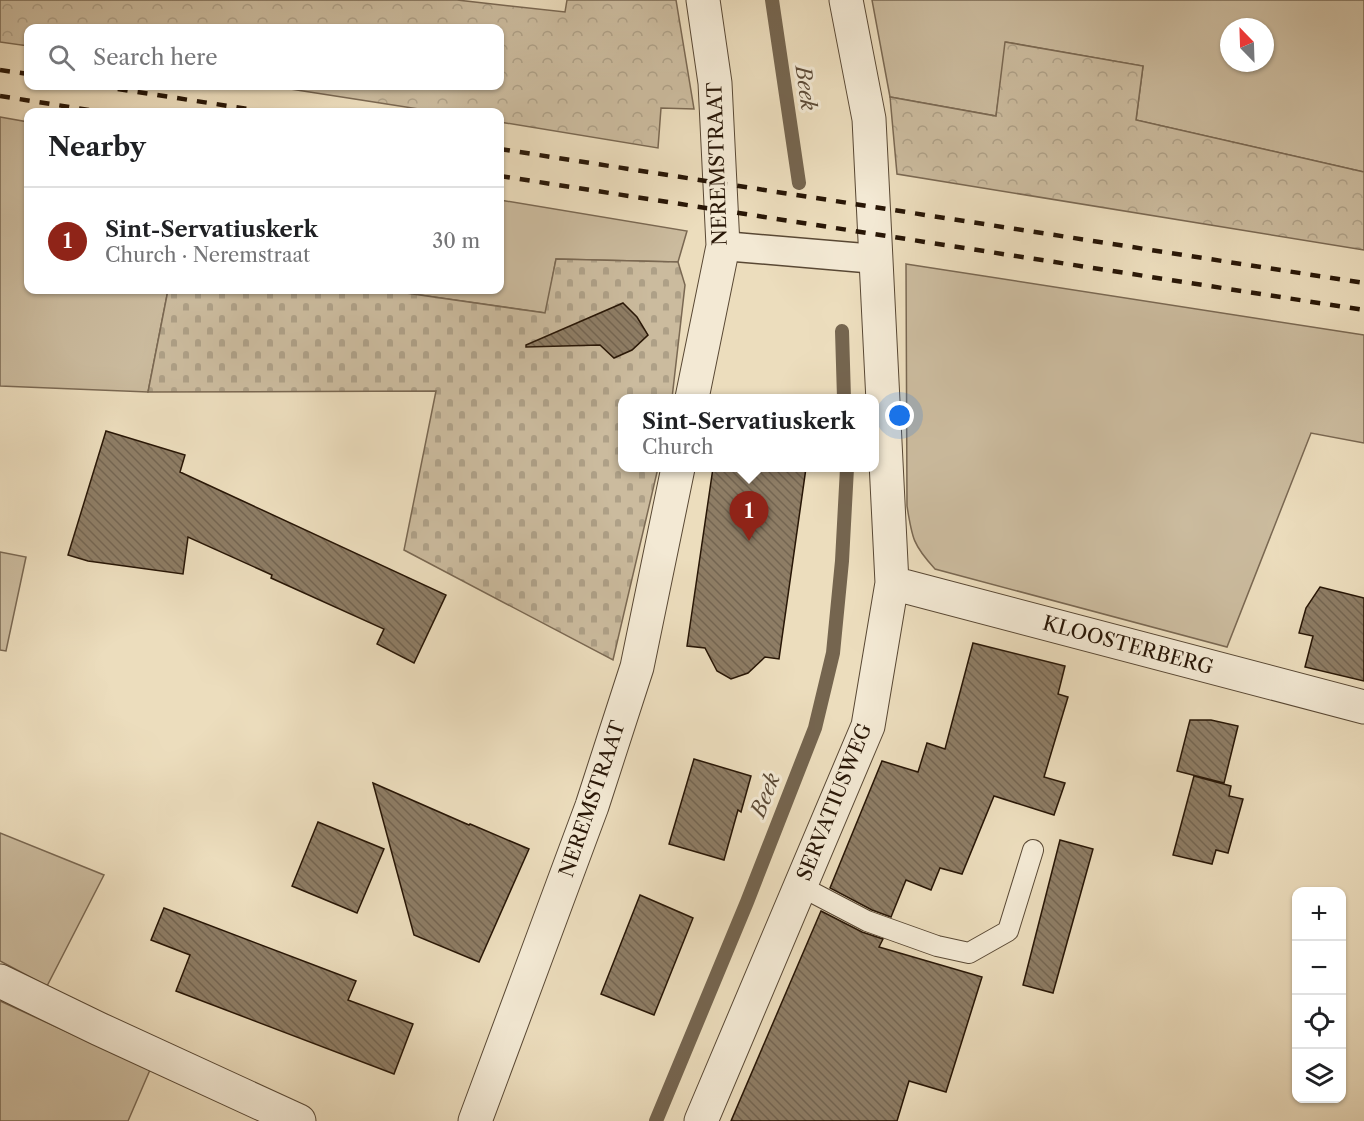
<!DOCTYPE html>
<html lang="en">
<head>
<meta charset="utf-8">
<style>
	:root { --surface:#fff; --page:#f2f2f2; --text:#202124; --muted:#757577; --line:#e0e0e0; --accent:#8f2418 }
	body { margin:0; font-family:"Libre Caslon Text",serif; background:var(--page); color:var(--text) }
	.controls { position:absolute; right:18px; bottom:18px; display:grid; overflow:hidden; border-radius:12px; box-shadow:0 2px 4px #0004 }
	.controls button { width:54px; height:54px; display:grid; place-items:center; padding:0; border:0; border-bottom:2px solid var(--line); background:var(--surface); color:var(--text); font:30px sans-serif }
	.compass { position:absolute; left:1220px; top:18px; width:54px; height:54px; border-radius:50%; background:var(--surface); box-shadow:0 2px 4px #0004; rotate:337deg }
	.you { position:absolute; left:900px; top:416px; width:21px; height:21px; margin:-15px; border:4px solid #fff; border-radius:50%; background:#1a73e8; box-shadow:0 0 0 9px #1a73e833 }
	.badge { display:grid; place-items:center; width:39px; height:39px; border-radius:50%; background:var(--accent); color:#fff; font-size:20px; font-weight:700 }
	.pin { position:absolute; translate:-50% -50px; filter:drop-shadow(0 2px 3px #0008) }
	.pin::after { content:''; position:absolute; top:32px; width:21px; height:18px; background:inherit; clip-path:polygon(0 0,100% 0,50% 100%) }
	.popup { position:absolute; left:618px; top:394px; width:261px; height:78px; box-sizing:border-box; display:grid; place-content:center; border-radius:12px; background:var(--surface); filter:drop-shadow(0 2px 4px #0005); font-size:20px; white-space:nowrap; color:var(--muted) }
	.popup b { font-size:22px; color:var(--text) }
	.popup::after { content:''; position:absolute; left:50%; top:100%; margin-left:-12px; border:12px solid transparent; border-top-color:var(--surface) }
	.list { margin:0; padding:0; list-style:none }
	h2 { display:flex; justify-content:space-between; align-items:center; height:78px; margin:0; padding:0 24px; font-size:26px }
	h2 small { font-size:20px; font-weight:400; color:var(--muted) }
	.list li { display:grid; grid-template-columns:39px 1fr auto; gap:18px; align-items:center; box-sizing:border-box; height:108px; padding:0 24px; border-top:2px solid var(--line) }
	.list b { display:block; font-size:22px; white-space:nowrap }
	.list p { margin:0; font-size:20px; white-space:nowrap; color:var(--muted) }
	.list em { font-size:20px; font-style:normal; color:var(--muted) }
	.icon { flex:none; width:33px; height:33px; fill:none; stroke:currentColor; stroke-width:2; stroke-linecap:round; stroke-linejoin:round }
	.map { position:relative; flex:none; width:1364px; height:1121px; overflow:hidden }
	.search { position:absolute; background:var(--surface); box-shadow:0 2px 4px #0004; left:24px; top:24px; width:480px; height:66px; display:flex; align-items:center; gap:15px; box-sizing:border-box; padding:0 21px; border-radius:12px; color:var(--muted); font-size:22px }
	.panel { position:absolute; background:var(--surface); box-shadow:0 2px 4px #0004; left:24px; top:108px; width:480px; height:186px; border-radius:12px }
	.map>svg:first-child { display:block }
	.grass { fill:#cbbb9e; stroke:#7a6852; stroke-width:1.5; fill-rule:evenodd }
	.forest { fill:url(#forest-crowns); stroke:#7a6852; stroke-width:1.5 }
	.cemetery { fill:url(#cemetery-stones); stroke:#7a6852; stroke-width:1.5 }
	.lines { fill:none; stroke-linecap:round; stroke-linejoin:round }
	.stream { stroke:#75654f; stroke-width:14 }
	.building { fill:url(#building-back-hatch); stroke:#281606; stroke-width:1.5 }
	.service-casing { stroke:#594834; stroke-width:22 }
	.pedestrian-casing { stroke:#594834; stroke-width:31 }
	.minor-casing { stroke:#594834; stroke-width:35 }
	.tertiary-casing { stroke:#594834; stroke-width:35 }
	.service { stroke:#f3e9d4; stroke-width:20 }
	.pedestrian { stroke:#f3e9d4; stroke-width:28 }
	.minor { stroke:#f3e9d4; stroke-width:33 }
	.tertiary { stroke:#f3e9d4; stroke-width:33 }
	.rail { stroke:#281606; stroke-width:4.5; stroke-dasharray:10 10; stroke-linecap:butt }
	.labels { text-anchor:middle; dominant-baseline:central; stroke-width:6; stroke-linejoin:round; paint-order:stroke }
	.street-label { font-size:20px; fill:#281606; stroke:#f3e9d4 }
	.water-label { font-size:21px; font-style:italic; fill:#5c4a36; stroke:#f3e9d4 }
</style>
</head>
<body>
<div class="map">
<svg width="1364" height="1121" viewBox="0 0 1364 1121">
	<defs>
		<pattern id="forest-crowns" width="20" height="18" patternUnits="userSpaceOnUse" patternTransform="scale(1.5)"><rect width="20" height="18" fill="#cbbb9e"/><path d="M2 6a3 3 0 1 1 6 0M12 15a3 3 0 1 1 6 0" fill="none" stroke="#aea087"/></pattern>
		<pattern id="cemetery-stones" width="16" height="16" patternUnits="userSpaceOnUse" patternTransform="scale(1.5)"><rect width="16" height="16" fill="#cbbb9e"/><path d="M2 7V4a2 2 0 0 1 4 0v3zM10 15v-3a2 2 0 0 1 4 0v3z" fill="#aea087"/></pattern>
		<pattern id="building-back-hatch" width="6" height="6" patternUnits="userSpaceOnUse" patternTransform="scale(1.5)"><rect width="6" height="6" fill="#8e7d65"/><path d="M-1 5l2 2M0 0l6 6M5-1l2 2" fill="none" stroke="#746551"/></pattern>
	</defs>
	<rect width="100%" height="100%" fill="#ecddbd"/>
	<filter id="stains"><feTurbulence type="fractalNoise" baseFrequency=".00333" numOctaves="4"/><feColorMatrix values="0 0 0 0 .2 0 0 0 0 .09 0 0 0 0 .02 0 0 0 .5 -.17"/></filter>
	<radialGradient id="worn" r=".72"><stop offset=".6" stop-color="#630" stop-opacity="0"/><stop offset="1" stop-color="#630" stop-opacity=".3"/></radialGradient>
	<path class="grass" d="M872,0h492v172l-228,-52 7,-54 -137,-24 -10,74 -106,-19zM1229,27h36v36h-36z
		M0,117l28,5v168h140l-20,102 -148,-6z
		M500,200l187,31 -9,31 -122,-3 -10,54 -161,-23h115z
		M906,264l458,71v108l-53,-10 -84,214 -292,-78c-22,-24 -23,-31 -28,-63z
		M0,552l26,5 -20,94 -6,-1z
		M0,833l104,42 -57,111 -47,-25z
		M0,1001l150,69 -22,51h-128z"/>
	<path class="forest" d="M0,0h457l108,12 2,-12h109l18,109 -33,-1 -3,40 -158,-26v-10h-62l-167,-26h229v-58h-472v18l-28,-4z
		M1005,42l138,24 -7,54 228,52v78l-467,-76 -7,-77 106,19z"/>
	<path class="cemetery" d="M556,259l122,3 7,23 -13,113h-49v70h35l-45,192 -209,-110 32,-159 -288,1 20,-102h217l160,23z"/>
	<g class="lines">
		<path class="stream" d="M772,0l27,183
			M842,331l2,67
			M656,1121l91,-219 68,-174 18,-75 9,-92 5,-93"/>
	</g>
	<path class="building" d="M623,303l14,14 11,18 -16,15 -18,8 -14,-13 -74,2v-2z
		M106,431l79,24 -5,17 266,123 -32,68 -37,-19 7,-15 -113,-51 1,-3 -84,-38 -5,37 -95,-13 -20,-6z
		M713,468h93l-27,191 -14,-2 -17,16 -17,6 -14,-8 -12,-23 -18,-2z
		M1320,587l44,11v83l-59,-14 8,-31 -14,-3 7,-25z
		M973,643l92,23 -7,28 10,3 -24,80 21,6 -11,32 -60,-19 -32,78 -22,-6 -9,22 -25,-10 -15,37 -19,-7 -42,-22 52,-127 36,11 9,-29 18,6z
		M1190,720h21l27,6 -14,57 -47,-12z
		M694,759l57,17 -10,36 -3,-2 -14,50 -55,-16z
		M1194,776l37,10 -2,10 14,3 -15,54 -12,-3 -4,14 -39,-9z
		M373,783l96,42 1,-1 59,25 -50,113 -65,-27z
		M318,822l66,27 -27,64 -65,-27z
		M1060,840l33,9 -40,144 -30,-8z
		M640,895l53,23 -39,97 -53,-21z
		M164,908l192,73 -8,19 65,24 -19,50 -218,-83 14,-36 -39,-15z
		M821,911l41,21 21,7 -4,8 103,30 -36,115 -37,-11 -12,40h-166z"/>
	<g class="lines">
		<g class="service-casing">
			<path id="service" d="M800,886l67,35 70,25 32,7 39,-22 25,-81"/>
		</g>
		<g class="pedestrian-casing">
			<path id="pedestrian" d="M723,246l153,13"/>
		</g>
		<g class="minor-casing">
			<path id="minor" d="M892,583l472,124
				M0,981l99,48 200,92
				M701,1121l167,-395 24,-143 -23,-464 -23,-119"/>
		</g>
		<g class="tertiary-casing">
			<path id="tertiary" d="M692,398l31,-152 -8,-163 -12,-83
				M475,1121l117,-315 45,-139 41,-199"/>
		</g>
		<use href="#service" class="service"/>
		<use href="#pedestrian" class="pedestrian"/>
		<use href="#minor" class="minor"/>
		<use href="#tertiary" class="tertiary"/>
		<path class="rail" d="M0,70l28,4
			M98,86l170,26
			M0,96l101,16
			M500,149l864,134
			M500,176l864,134"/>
	</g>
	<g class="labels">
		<g class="street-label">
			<text transform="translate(717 164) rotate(-92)">NEREMSTRAAT</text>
			<text transform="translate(1128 645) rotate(15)">KLOOSTERBERG</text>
			<text transform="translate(592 799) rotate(-71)">NEREMSTRAAT</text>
			<text transform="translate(834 802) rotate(-68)">SERVATIUSWEG</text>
		</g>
		<g class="water-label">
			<text transform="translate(806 88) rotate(82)">Beek</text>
			<text transform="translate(765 795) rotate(-68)">Beek</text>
		</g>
	</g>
	<rect width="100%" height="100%" filter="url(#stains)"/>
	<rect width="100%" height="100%" fill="url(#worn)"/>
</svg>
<div class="controls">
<button>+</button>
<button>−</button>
<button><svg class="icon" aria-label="locate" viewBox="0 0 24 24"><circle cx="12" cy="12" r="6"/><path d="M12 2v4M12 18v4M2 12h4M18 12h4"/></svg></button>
<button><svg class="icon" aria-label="layers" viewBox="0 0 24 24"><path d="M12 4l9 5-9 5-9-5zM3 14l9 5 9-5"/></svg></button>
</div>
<svg class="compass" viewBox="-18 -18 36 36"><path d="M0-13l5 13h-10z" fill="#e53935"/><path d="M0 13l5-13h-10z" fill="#757577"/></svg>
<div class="you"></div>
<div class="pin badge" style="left:749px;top:541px">1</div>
<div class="popup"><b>Sint-Servatiuskerk</b>Church</div>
<div class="search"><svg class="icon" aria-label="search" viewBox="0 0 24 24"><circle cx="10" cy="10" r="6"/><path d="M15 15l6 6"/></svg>Search here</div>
<section class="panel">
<h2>Nearby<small></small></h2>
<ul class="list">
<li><span class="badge">1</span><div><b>Sint-Servatiuskerk</b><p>Church · Neremstraat</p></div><em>30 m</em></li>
</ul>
</section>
</div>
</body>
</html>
